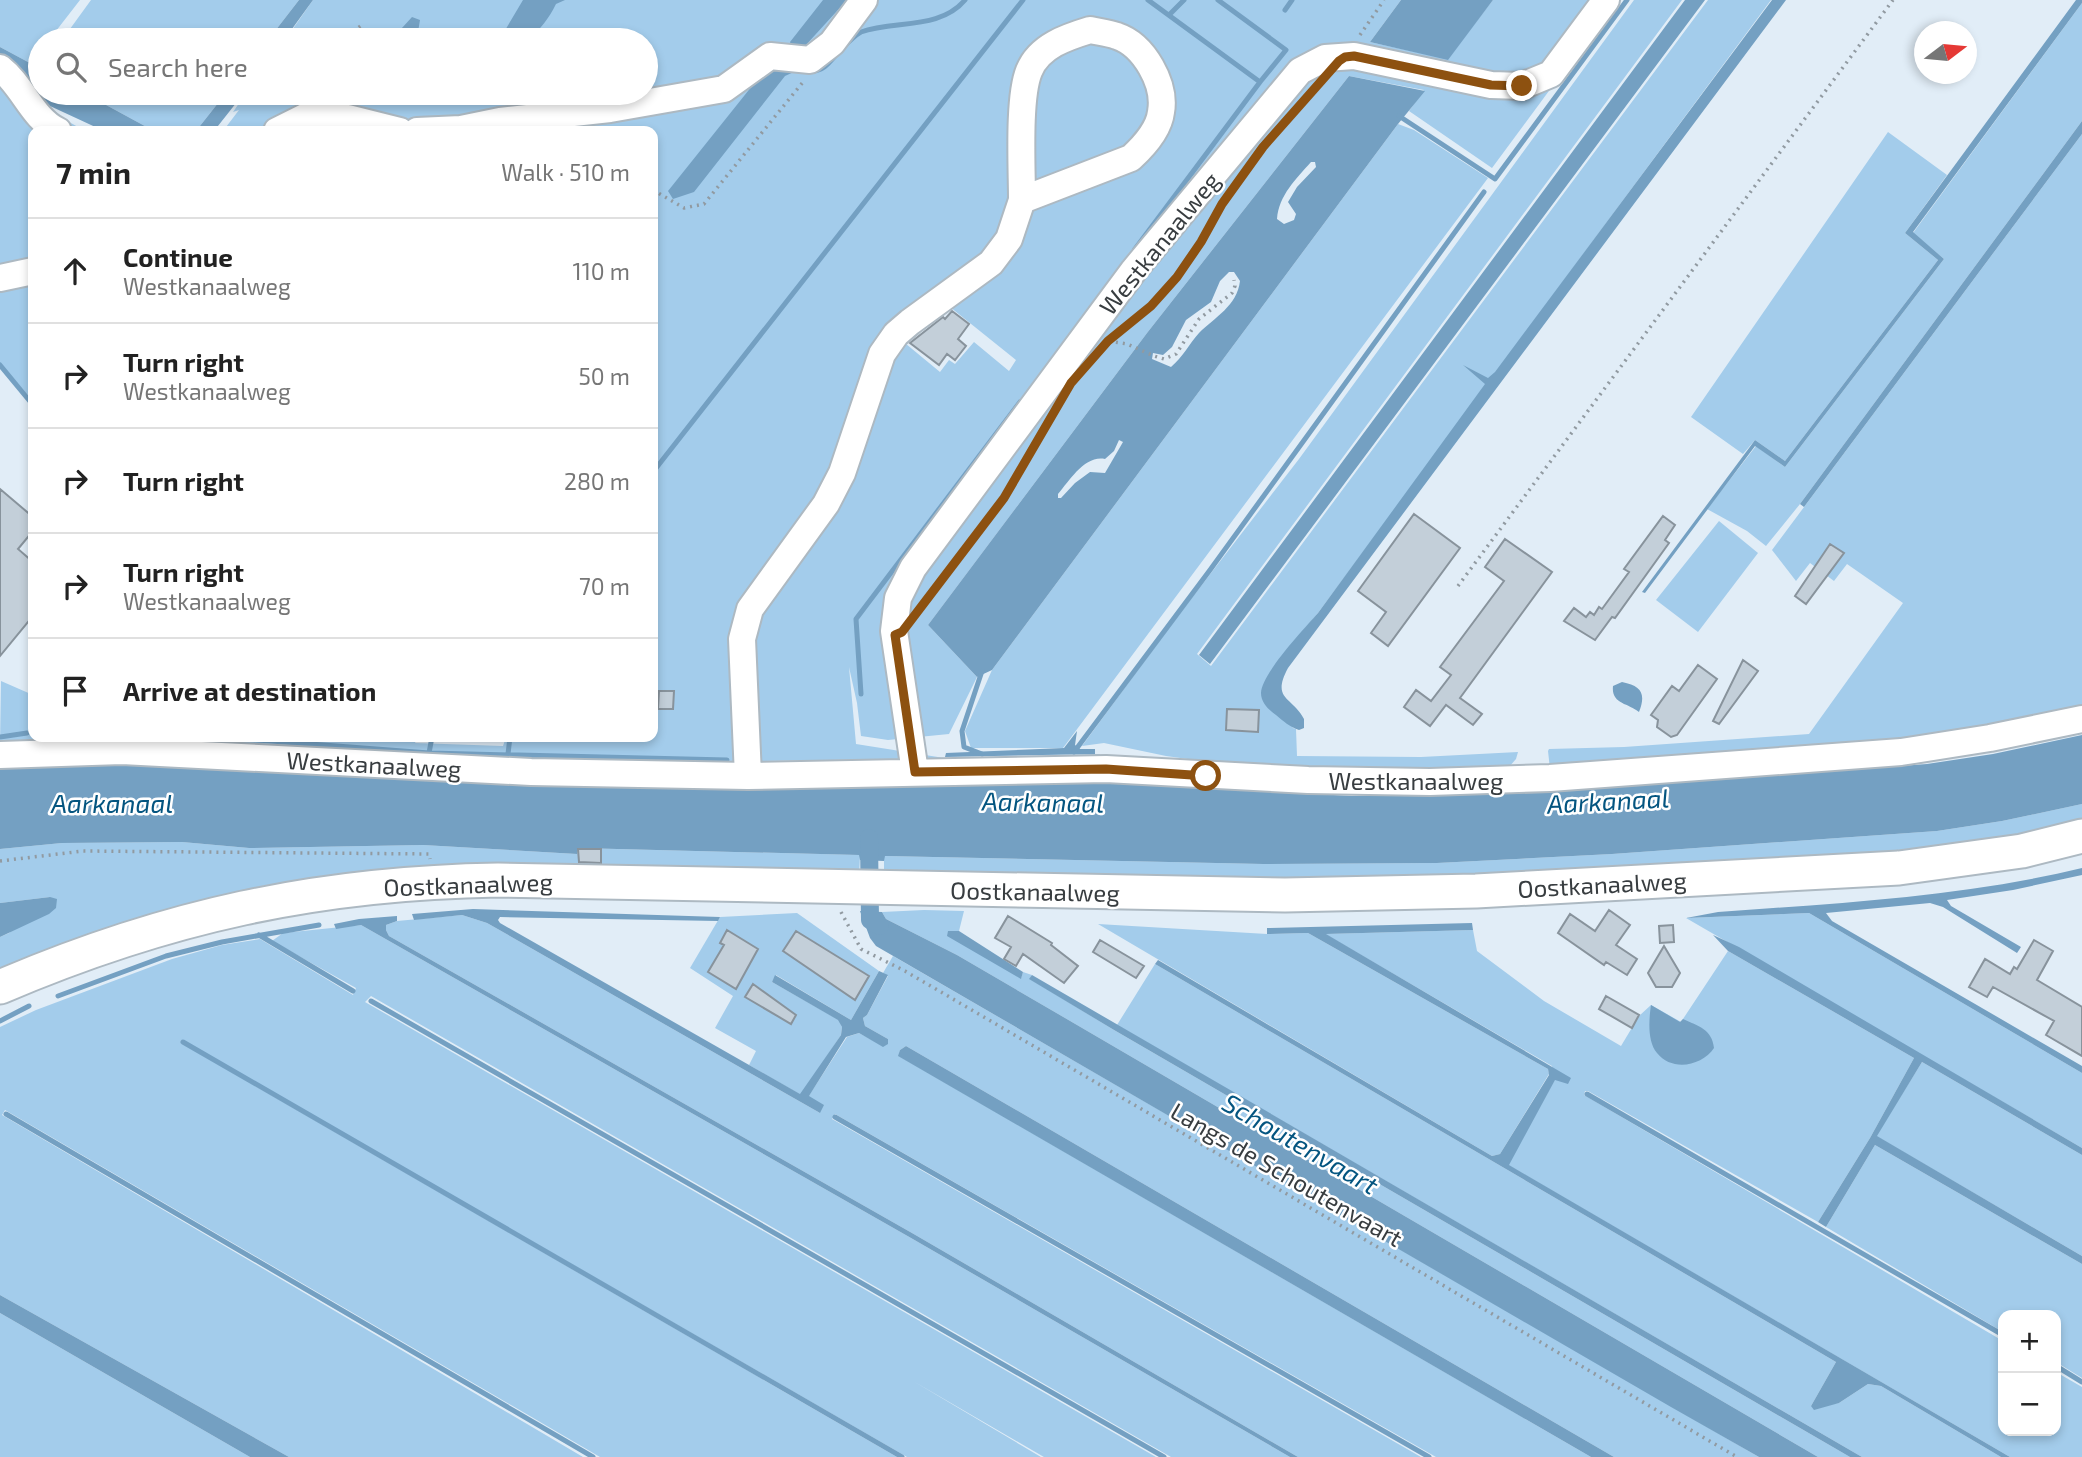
<!DOCTYPE html>
<html lang="en">
<head>
<meta charset="utf-8">
<style>
	:root { --surface:#fff; --page:#f2f2f2; --text:#222; --muted:#767676; --line:#e0e0e0 }
	body { margin:0; font-family:"Exo 2",sans-serif; background:var(--page); color:var(--text) }
	.controls { position:absolute; right:21px; bottom:21px; display:grid; overflow:hidden; border-radius:14px; box-shadow:0 4px 10px #0003 }
	.controls button { width:63px; height:63px; display:grid; place-items:center; padding:0; border:0; border-bottom:2px solid var(--line); background:var(--surface); color:var(--text); font:35px sans-serif }
	.compass { position:absolute; left:1914px; top:21px; width:63px; height:63px; border-radius:50%; background:var(--surface); box-shadow:0 4px 10px #0003; rotate:74deg }
	.stop { position:absolute; width:21px; height:21px; margin:-16px; border:5px solid #8d5110; border-radius:50%; background:#fff }
	.stop.end { background:#8d5110; border-color:#fff; box-shadow:0 2px 7px #0008 }
	.list { margin:0; padding:0; list-style:none }
	h2 { display:flex; justify-content:space-between; align-items:center; height:91px; margin:0; padding:0 28px; font-size:30px }
	h2 small { font-size:23px; font-weight:400; color:var(--muted) }
	.list li { display:grid; grid-template-columns:46px 1fr auto; gap:21px; align-items:center; box-sizing:border-box; height:105px; padding:0 28px; border-top:2px solid var(--line) }
	.list b { display:block; font-size:26px; white-space:nowrap }
	.list p { margin:0; font-size:23px; white-space:nowrap; color:var(--muted) }
	.list em { font-size:23px; font-style:normal; color:var(--muted) }
	.icon { flex:none; width:38px; height:38px; fill:none; stroke:currentColor; stroke-width:2; stroke-linecap:round; stroke-linejoin:round }
	.map { position:relative; flex:none; width:2082px; height:1457px; overflow:hidden }
	.search { position:absolute; background:var(--surface); box-shadow:0 4px 10px #0003; left:28px; top:28px; width:630px; height:77px; display:flex; align-items:center; gap:18px; box-sizing:border-box; padding:0 24px; border-radius:38px; color:var(--muted); font-size:26px }
	.panel { position:absolute; background:var(--surface); box-shadow:0 4px 10px #0003; left:28px; top:126px; width:630px; height:616px; border-radius:14px }
	.map>svg:first-child { display:block }
	.green { fill:#a3cceb }
	.water { fill:#74a0c2; fill-rule:evenodd }
	.lines { fill:none; stroke-linecap:round; stroke-linejoin:round }
	.stream { stroke:#74a0c2; stroke-width:5 }
	.canal { stroke:#74a0c2; stroke-width:18 }
	.building { fill:#c3cfd9; stroke:#88939c; stroke-width:2 }
	.minor-casing { stroke:#adb9c2; stroke-width:30 }
	.major-casing { stroke:#adb9c2; stroke-width:37 }
	.path { stroke:#919aa1; stroke-width:3.5; stroke-dasharray:2 5; stroke-linecap:butt }
	.minor { stroke:#fff; stroke-width:26 }
	.major { stroke:#fff; stroke-width:33 }
	.route { stroke:#8d5110; stroke-width:9 }
	.labels { text-anchor:middle; dominant-baseline:central; stroke-width:5; stroke-linejoin:round; paint-order:stroke }
	.street-label { font-size:24px; fill:#383d40; stroke:#fff }
	.water-label { font-size:26px; font-style:italic; fill:#045580; stroke:#fff }
</style>
</head>
<body>
<div class="map">
<svg width="2082" height="1457" viewBox="0 0 2082 1457">
	<rect width="100%" height="100%" fill="#e1edf7"/>
	<path class="green" d="M0,0h80l-31,40h-9c0,11 0,19 -12,22l-28,-15z
		M91,0h208l-31,40h-206z
		M313,0h1088l-31,42 77,17 46,-59h123l-124,168 -83,-57 15,-21 -75,-14 -202,257 -219,292 49,52 -28,57 -61,6 -27,-4 -4,-33 -8,-36 7,77 88,14 156,-4 -1,7 -153,4 -48,-6 -140,2 -5,-105 2,-28 9,-23 69,-108 14,-28 6,-2 37,-101 3,-23 7,-4 40,33 9,-12 6,4 19,-22 35,29 7,-11 -71,-57c24,-18 49,-33 66,-60 8,-12 10,-33 22,-41 38,-27 98,-24 123,-69 41,-74 -75,-133 -132,-57l-7,130c-10,50 -55,76 -94,103 -13,9 -28,18 -37,30 -12,16 -16,37 -22,55 -9,28 -17,58 -29,85 -16,38 -44,69 -69,101l-5,-2c-10,19 -22,38 -26,59 -6,38 6,85 6,124l-324,-2 -284,-18 -133,5 1,-65 32,14v42h385l-3,6 88,3 3,-9h147v-606h-430l16,-21 -6,2 13,-19h400v-53h-361z
		M1634,0h48l-485,654 14,12 497,-666h63l-453,613 -26,31 -28,40 29,44 3,1 1,27 124,1 97,-5 -2,7 -7,8 -148,3 -108,-2 -87,-12 -62,-13 -22,3 92,-125 125,-162z
		M2082,3v118l-282,383 -34,42 -19,-15 -40,-22 49,-63 29,21 159,-208 -31,-26z
		M1118,40l36,46 -9,52 -114,54 -2,-107 25,-38z
		M0,61l48,49 37,21h-52v270l-33,-38z
		M84,93h142l-30,38h-42z
		M1398,124l16,6 74,48 -425,570h-92l-6,-17 27,-61z
		M1888,132l59,43 -42,58 33,27 -153,201 -30,-21 -12,14 -52,-37z
		M2082,134v574l-160,32 -372,29 -2,-18 1,-2 75,-2 185,-13 94,-131 -56,-39 -13,17 -24,-18 -14,18 -24,-31z
		M1719,521l39,32 -60,79 -42,-32z
		M2082,804v20l-116,25 -506,29 -213,5 -363,-5v-22l379,8 174,-1 175,-9 325,-23 65,-10z
		M182,842l67,6 174,-3 154,9v-6l283,7 -1,22 -438,-9 -75,5 -84,13 -96,26 -166,65v-40l9,-4 41,-36 -50,6v-54l62,-6z
		M924,910l40,1 -5,20h-11l73,47 2,-6 9,3 -2,4 84,51 736,427h-32l-861,-502 -71,-36 -4,-7z
		M797,913l82,58 -28,49 -75,-45 -4,7 67,38 3,7 -1,8 -40,60 -52,-30 7,-14 -41,-23 18,-32 -43,-28 30,-51z
		M1809,913l273,160v75l-396,-230z
		M462,915l25,8 333,190 -12,-16 39,-60 12,-4 24,13 5,-7 -23,-13 -2,-8 4,-3 21,-39 -5,-3 10,-17 866,501h-145l-708,-411 -6,4 -1,6 692,401h-155l-601,-343 -3,5 589,338h-123l-386,-224 -523,-297 -3,-6v-5l11,-4z
		M1098,924l169,10 41,-1 240,136 1,5 -49,80 -8,2z
		M361,925l550,313 379,219h-119l-800,-461 -6,6 791,455h-112l-131,-76 128,76h-134l-725,-417 -1,3 716,414h-297l-595,-347 -3,5 581,342h-294l-289,-162v-268l36,-17 136,-51 50,-14 38,-6 93,56 3,-7 -84,-47 11,-8z
		M1473,930l4,21 67,50 77,45 18,-30 12,-11 30,17 47,-71 186,107 -44,80 -52,84 -230,-131h-3l-1,4 419,246v90h53v-59l26,15v70h-72l-502,-292 47,-86 -3,-13 -227,-132z
		M1155,964l681,398 -25,44 28,-3 29,-19 13,2 120,71h-139l-745,-432z
		M1922,1062l160,93v101l-206,-120z
		M1875,1145l207,119v114l-26,-16v-47h-53v17l-177,-105z
		M0,1313l250,144h-250z"/>
	<path class="water" d="M299,0h14l-29,40h-16z
		M523,0h42l-9,4c-7,15 -16,24 -26,36h-37l11,-8z
		M823,0h24l-42,46 -13,1 -2,-5z
		M1401,0h92l-45,60 -78,-18z
		M1685,0h20l-495,664 -11,-9z
		M1772,0h14l-498,668c-17,32 4,28 16,51v9l-5,2c-9,-3 -16,-9 -23,-15 -7,-5 -15,-12 -15,-22 1,-20 43,-64 57,-80l167,-229 -22,-19 25,13 7,-6z
		M2076,0h6v3l-169,229 31,27 -159,208 -30,-21 -110,147 -3,-1 113,-152 30,21 153,-201 -33,-27z
		M412,17l8,3 -2,12 5,8 24,-5 23,5h-79z
		M0,47l28,15 6,-2 6,-8v41h44l70,38h-50l-54,-25 -25,-31 -25,-14z
		M772,61l24,10 -11,5 -91,116 -21,7 -5,-8z
		M1349,76l76,15 -27,33 -406,546 -15,7 -49,-52 219,-292zM1311,162h4l1,5 -19,20 -9,15 8,12 -2,6 -10,4 -7,-5c2,-24 19,-40 34,-57zM1229,272h5l6,9c-3,25 -25,36 -41,52 -10,11 -16,24 -28,34l-19,-8 1,-6 10,2 9,-8 14,-27 25,-18 9,-21zM1119,440l4,2 -18,31 -15,-1 -15,11 -14,15h-3v-4c12,-14 27,-39 47,-35l9,-8z
		M226,93h18l-30,38h-18z
		M2082,121v13l-278,373 -4,-3z
		M1622,682c20,4 24,12 17,30 -11,-9 -28,-8 -26,-26z
		M1077,731l-2,14 5,4h15v5l-150,3 1,-4 118,-5z
		M2082,735v69l-80,17 -65,10 -325,23 -175,9 -174,1 -378,-8 -1,5 -24,-1 -1,-5 -281,-7 -1,6 -154,-9 -174,3 -67,-6 -120,1 -62,6v-83l113,-5 464,25 187,4 253,-8h78l257,14 135,-2 88,-4 352,-26 66,-10z
		M2082,868v7l-69,15 -66,10 4,6 70,41 -4,6 -74,-46 -13,-4 -104,10 6,8 250,145v7l-273,-160 -123,5 32,-6c122,-9 245,-15 364,-44z
		M50,897l7,2 -1,9 -7,6 -49,23v-34z
		M473,909l247,8 -2,4 -218,-4 -2,3 2,3 300,171 41,-59 1,-8 -4,-7 -66,-38 3,-7 76,45 28,-49 9,4 -21,40 -4,3 2,8 23,13v5l-5,3 -24,-14 -13,4 -37,59 15,9 -4,8 -333,-190 -25,-8 -48,5 -2,-6z
		M860,911l22,1 4,7 71,36 861,502h-59l-88,-50 -795,-461 -6,-8z
		M397,916v5l-11,4v5l3,6 523,297 386,224h-8l-379,-219 -550,-313 -25,4 -2,-5 25,-5z
		M1472,923l1,7 -147,4 245,144 -3,6 -13,-4 -46,85 501,292h-9l-120,-71 -13,-2 -29,19 -25,7 -3,-4 25,-44 -681,-398 3,-4 334,196 8,-2 49,-79 -1,-6 -240,-136 -41,1v-6z
		M948,931h11l64,41 -2,7 -74,-43z
		M1713,935l26,12 343,201v7l-160,-93 -45,74 205,120v8l-207,-119 -49,82 -8,-5 52,-84 44,-80 -186,-107z
		M1032,975l830,482h-12l-736,-427 -85,-51z
		M1651,1005l29,17 3,-3c15,7 29,10 31,29 -12,18 -42,24 -57,5 -10,-12 -8,-34 -6,-48z
		M906,1046l708,411h-23l-693,-401 2,-6z
		M0,1295l289,162h-39l-250,-144z"/>
	<g class="lines">
		<path class="stream" d="M1218,0l68,50 -26,32
			M1285,10l7,-10
			M1169,15l15,-15
			M844,46c5,-4 11,-11 17,-14 34,-12 79,-2 104,-32
			M812,71c11,0 17,-8 23,-15
			M1399,116l96,63 132,-179
			M1135,249l125,-167 -112,-82
			M0,365l33,40
			M653,472l370,-472
			M861,694l-5,-75 164,-217
			M0,737l27,-4
			M218,737l211,16 3,-16
			M1074,752l136,-182 274,-378
			M429,753l298,7
			M508,754l2,-17
			M982,754l-18,-7 -2,-16 20,-60
			M259,935l94,56
			M58,996l108,-40 56,-14 97,-17
			M371,1001l793,456
			M0,1021l29,-15
			M183,1042l719,415
			M1587,1094l416,241
			M6,1114l587,343
			M835,1117l594,340
			M2056,1366l26,16"/>
		<path class="canal" d="M869,838l1,82 10,6"/>
	</g>
	<path class="building" d="M952,311l17,13 -11,15 8,7 -11,14 -8,-6 -8,11 -29,-22 33,-26 2,2z
		M0,489l33,28v14l-15,18 15,13v54l-33,40z
		M1414,514l46,34 -72,98 -17,-13 15,-21 -28,-21z
		M1663,516l12,9 -10,15 4,3 -54,75 -3,-1 -17,23 -31,-19 10,-13 12,9 4,-5 4,3 5,-8 3,2 27,-37 -5,-3z
		M1505,539l47,33 -92,126 22,16 -9,11 -27,-20 -16,21 -26,-19 12,-17 15,11 20,-26 -11,-8 64,-86 -19,-14z
		M1830,544l14,9 -38,51 -11,-8z
		M1743,660l15,11 -39,53 -6,-3z
		M1698,665l19,14 -40,56 -6,2 -14,-10 1,-7 -7,-5 21,-29 7,5z
		M659,691h15l-1,18h-15z
		M1227,709l32,1 -1,22 -32,-2z
		M578,849h23v14l-22,-1z
		M1609,910l21,15 -14,20 21,14 -10,16 -21,-13 -2,3 -46,-32 12,-19 25,17z
		M1008,916l44,27 -1,2 27,21 -14,17 -41,-29 -7,12 -12,-7 7,-12 -16,-9z
		M1673,925l1,17 -14,1 -1,-17z
		M727,930l31,19 -22,40 -28,-17 16,-27 -4,-2z
		M796,931l73,45 -14,24 -72,-49z
		M1100,940l44,26 -8,12 -43,-26z
		M2034,940l19,11 -16,29 45,27v49l-36,-21 8,-14 -61,-34 -6,10 -18,-10 16,-28 25,15 4,-7 3,2z
		M1664,946l16,27 -8,14h-16l-8,-14z
		M753,984l43,31 -5,9 -46,-27z
		M1606,996l33,19 -7,13 -33,-19z"/>
	<g class="lines">
		<g class="minor-casing">
			<path id="minor" d="M1090,30c9,2 19,3 27,6 27,9 49,48 44,76 -2,17 -18,35 -30,46l-109,42c0,-32 -4,-102 7,-129 10,-25 38,-34 61,-41z
				M0,68c23,18 32,50 58,63
				M277,131l30,-15 41,2 52,13
				M417,131l44,-2 39,-8 110,-12 114,-20 46,-33 40,4 22,-17 32,-43
				M0,278l33,-7
				M0,755l122,-4 409,21 217,4 358,-7 202,11 122,2 120,-4 351,-26 89,-14 92,-19
				M915,772l-21,-141 4,-33 15,-30 221,-298 166,-199 25,-13 29,-2 137,29 31,1 29,-12 55,-74
				M748,776l-6,-137 8,-30 76,-105 16,-31 40,-119 14,-20 14,-12 81,-59 18,-24 13,-39"/>
		</g>
		<g class="major-casing">
			<path id="major" d="M0,987c166,-71 317,-104 498,-107l787,15 191,-4 423,-23 123,-17 60,-15"/>
		</g>
		<path class="path" d="M1360,35l24,-35
			M342,40l21,-16
			M285,102l6,-9
			M653,190l31,18 20,-4 99,-122
			M1111,339l40,-33 26,-29 62,-97
			M1109,341l18,3 27,12 10,3 12,-5 23,-35 33,-26 3,-7 -1,-6
			M1458,586l435,-586
			M918,612l86,-114 39,-66
			M0,861l83,-10 346,3 1,5
			M841,912l20,37 44,22 832,486"/>
		<use href="#minor" class="minor"/>
		<use href="#major" class="major"/>
	</g>
	<g class="lines">
		<path class="route" d="M1206,776l-100,-7 -191,3 -20,-137 7,-3 102,-134 67,-115 37,-42 43,-35 26,-29 24,-35 21,-38 41,-57 76,-86 6,-4 9,-1 137,29 31,1"/>
	</g>
	<g class="labels">
		<g class="street-label">
			<text transform="translate(1159 243) rotate(-51)">Westkanaalweg</text>
			<text transform="translate(374 764) rotate(3)">Westkanaalweg</text>
			<text x="1416" y="780">Westkanaalweg</text>
			<text transform="translate(468 884) rotate(-2)">Oostkanaalweg</text>
			<text transform="translate(1602 884) rotate(-3)">Oostkanaalweg</text>
			<text transform="translate(1035 891) rotate(1)">Oostkanaalweg</text>
			<text transform="translate(1287 1174) rotate(30)">Langs de Schoutenvaart</text>
		</g>
		<g class="water-label">
			<text transform="translate(1608 800) rotate(-3)">Aarkanaal</text>
			<text transform="translate(1043 801) rotate(1)">Aarkanaal</text>
			<text x="112" y="802">Aarkanaal</text>
			<text transform="translate(1301 1143) rotate(30)">Schoutenvaart</text>
		</g>
	</g>
</svg>
<div class="controls">
<button>+</button>
<button>−</button>
</div>
<svg class="compass" viewBox="-18 -18 36 36"><path d="M0-13l5 13h-10z" fill="#e53935"/><path d="M0 13l5-13h-10z" fill="#767676"/></svg>
<div class="stop" style="left:1206px;top:776px"></div>
<div class="stop end" style="left:1522px;top:86px"></div>
<div class="search"><svg class="icon" aria-label="search" viewBox="0 0 24 24"><circle cx="10" cy="10" r="6"/><path d="M15 15l6 6"/></svg>Search here</div>
<section class="panel">
<h2>7 min<small>Walk · 510 m</small></h2>
<ul class="list">
<li><svg class="icon" aria-label="ahead" viewBox="0 0 24 24"><path d="M12 20V5M6 11l6-6 6 6"/></svg><div><b>Continue</b><p>Westkanaalweg</p></div><em>110 m</em></li>
<li><svg class="icon" aria-label="right" viewBox="0 0 24 24"><path d="M7 20v-9h11M14 6l5 5-5 5"/></svg><div><b>Turn right</b><p>Westkanaalweg</p></div><em>50 m</em></li>
<li><svg class="icon" aria-label="right" viewBox="0 0 24 24"><path d="M7 20v-9h11M14 6l5 5-5 5"/></svg><div><b>Turn right</b></div><em>280 m</em></li>
<li><svg class="icon" aria-label="right" viewBox="0 0 24 24"><path d="M7 20v-9h11M14 6l5 5-5 5"/></svg><div><b>Turn right</b><p>Westkanaalweg</p></div><em>70 m</em></li>
<li><svg class="icon" aria-label="arrive" viewBox="0 0 24 24"><path d="M6 21V4h12l-3 4 3 4H6"/></svg><div><b>Arrive at destination</b></div></li>
</ul>
</section>
</div>
</body>
</html>
